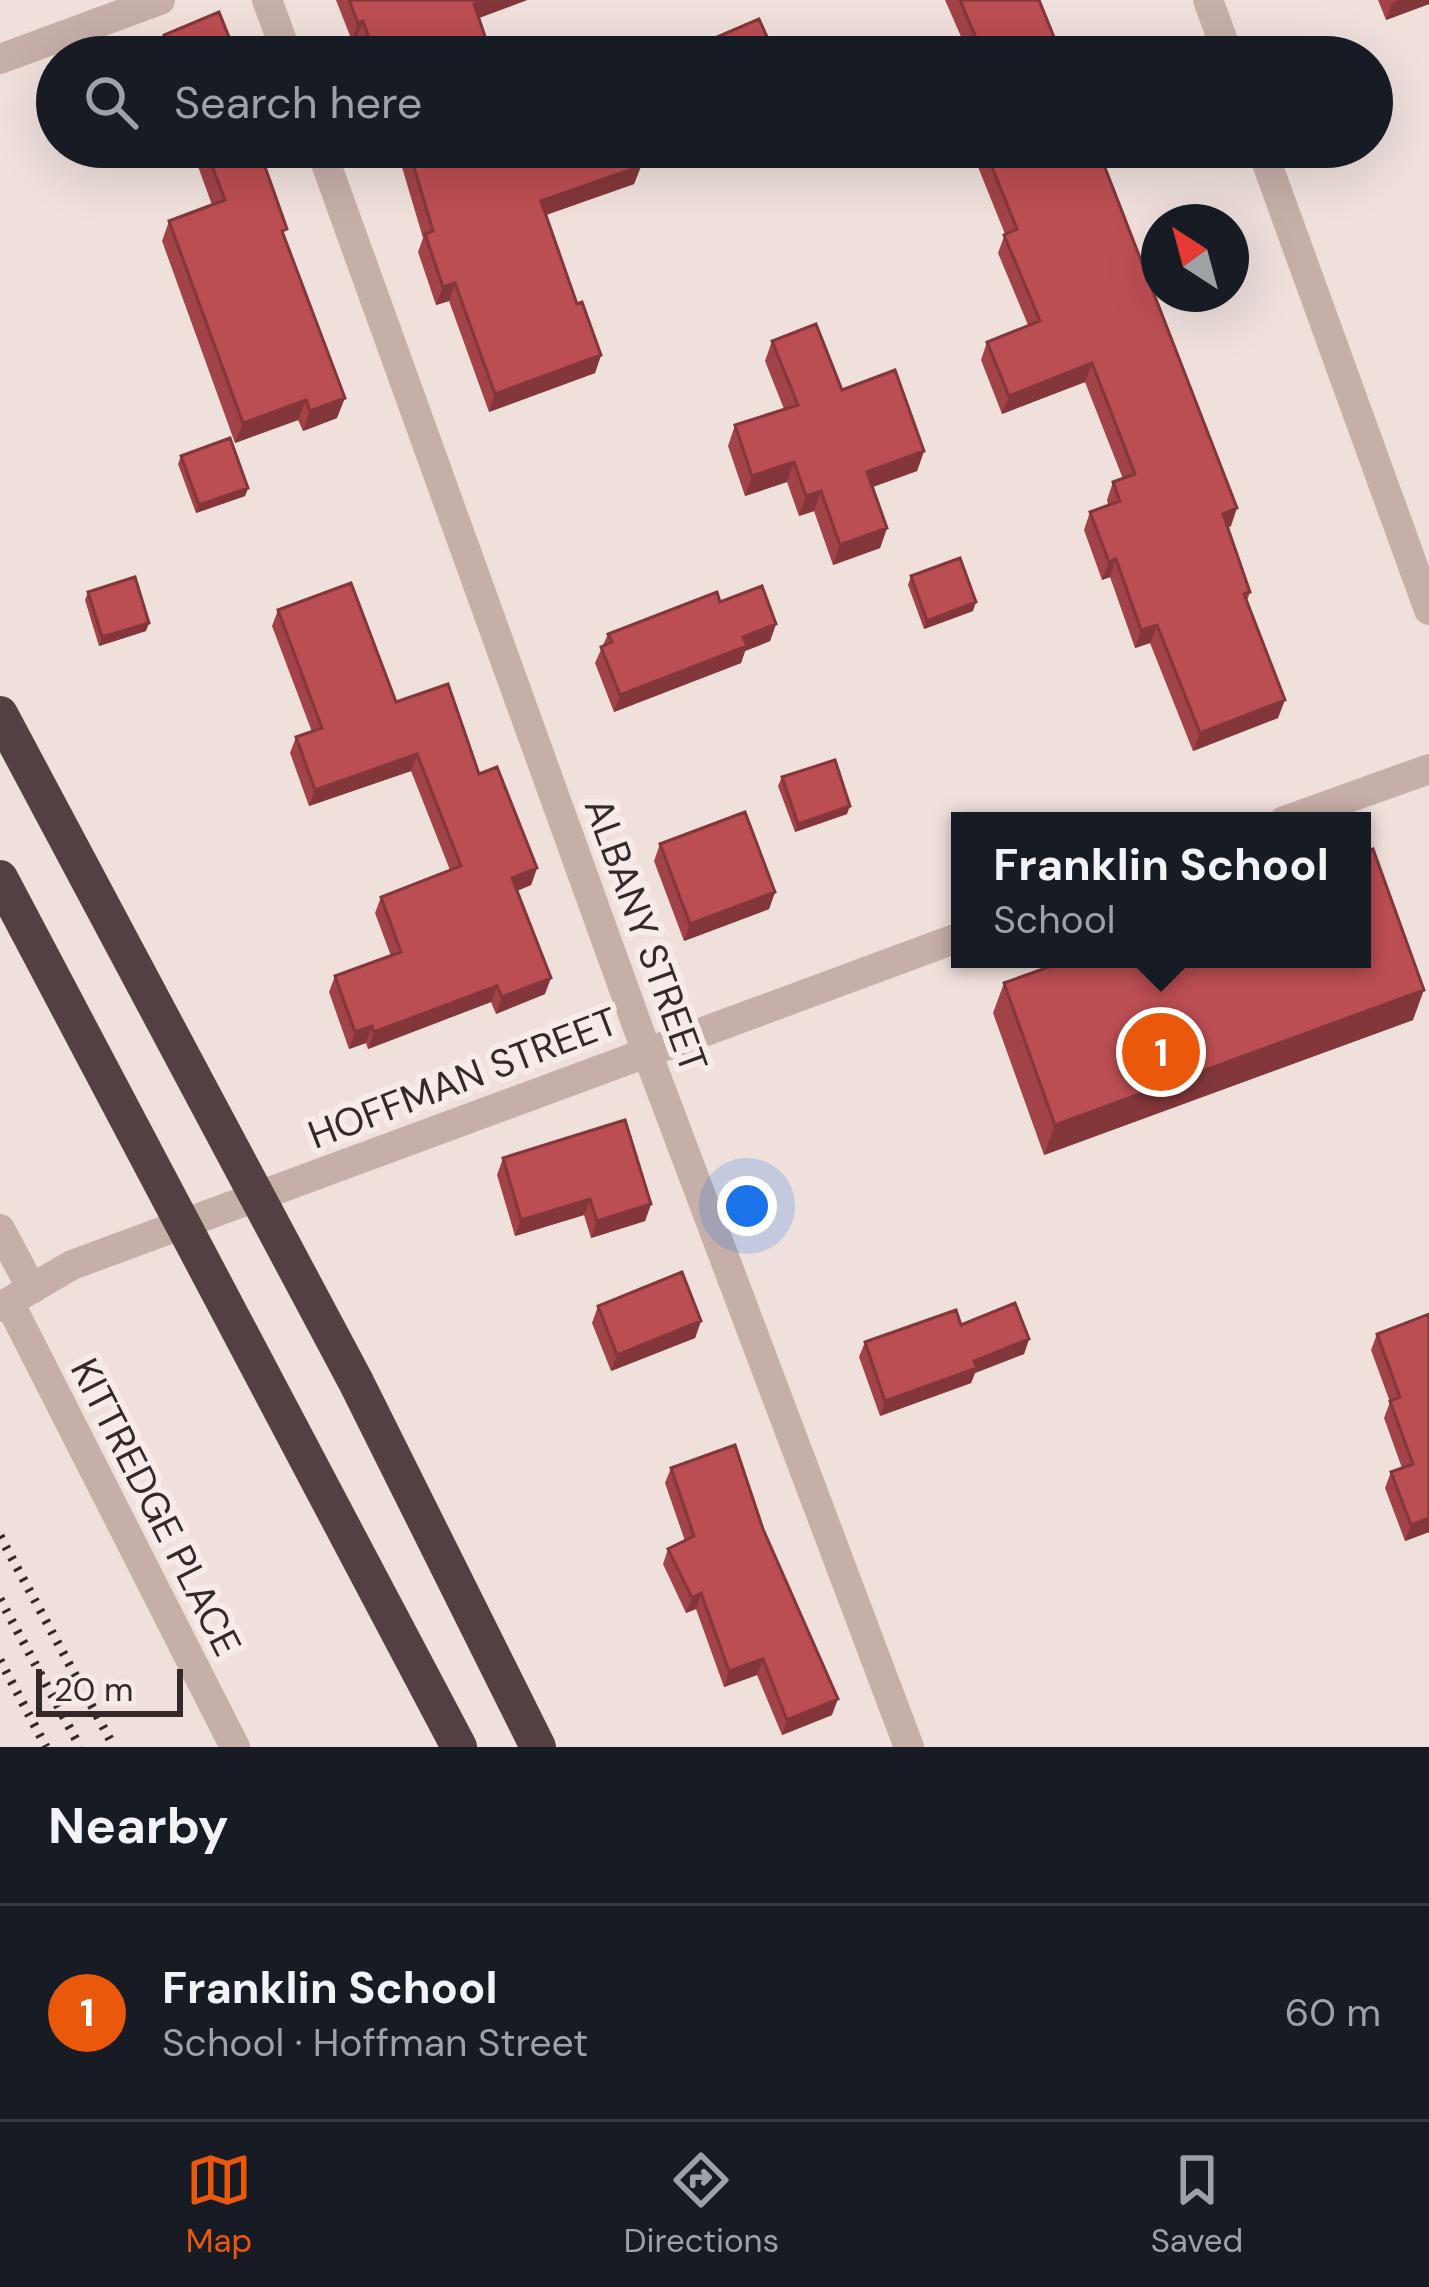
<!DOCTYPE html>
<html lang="en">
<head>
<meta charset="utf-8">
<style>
	:root { --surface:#171b24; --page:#20242c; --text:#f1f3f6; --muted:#9ea1a6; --line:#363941; --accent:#ea580c }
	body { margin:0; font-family:"DM Sans",sans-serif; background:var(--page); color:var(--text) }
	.compass { position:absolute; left:1141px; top:204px; width:108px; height:108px; border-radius:50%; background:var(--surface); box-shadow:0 12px 48px #0002; rotate:324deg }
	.scale { position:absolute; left:36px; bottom:30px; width:147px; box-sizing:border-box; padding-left:12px; border:6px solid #342828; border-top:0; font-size:33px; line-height:42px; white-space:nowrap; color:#342828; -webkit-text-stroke:9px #f7ebe7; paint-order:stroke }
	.you { position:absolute; left:747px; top:1206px; width:42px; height:42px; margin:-30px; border:9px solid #fff; border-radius:50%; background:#1a73e8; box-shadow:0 0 0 18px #1a73e833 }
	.badge { display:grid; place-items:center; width:78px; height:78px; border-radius:50%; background:var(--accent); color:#fff; font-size:39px; font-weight:700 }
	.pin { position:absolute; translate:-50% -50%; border:6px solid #fff; box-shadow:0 3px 12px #0006 }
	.popup { position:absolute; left:951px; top:812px; width:420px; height:156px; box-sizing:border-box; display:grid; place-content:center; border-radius:0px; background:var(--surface); filter:drop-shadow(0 3px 9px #0005); font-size:39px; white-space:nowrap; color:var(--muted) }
	.popup b { font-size:45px; color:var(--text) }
	.popup::after { content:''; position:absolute; left:50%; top:100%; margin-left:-24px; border:24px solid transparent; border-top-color:var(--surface) }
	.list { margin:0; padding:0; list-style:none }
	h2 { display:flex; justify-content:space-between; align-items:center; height:156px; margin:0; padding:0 48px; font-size:51px }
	h2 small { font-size:39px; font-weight:400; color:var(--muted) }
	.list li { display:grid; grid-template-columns:78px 1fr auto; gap:36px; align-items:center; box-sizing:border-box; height:216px; padding:0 48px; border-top:3px solid var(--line) }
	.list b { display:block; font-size:45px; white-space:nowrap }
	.list p { margin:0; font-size:39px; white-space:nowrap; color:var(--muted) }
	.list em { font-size:39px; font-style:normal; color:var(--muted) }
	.icon { flex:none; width:66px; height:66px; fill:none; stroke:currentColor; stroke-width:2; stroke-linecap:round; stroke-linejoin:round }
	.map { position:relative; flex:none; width:1429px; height:1747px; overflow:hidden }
	.search { position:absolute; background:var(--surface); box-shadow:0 12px 48px #0002; left:36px; right:36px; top:36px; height:132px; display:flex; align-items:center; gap:30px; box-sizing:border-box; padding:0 42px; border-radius:66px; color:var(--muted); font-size:45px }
	.sheet { height:372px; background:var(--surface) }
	nav { display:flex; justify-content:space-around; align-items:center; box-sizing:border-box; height:168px; border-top:3px solid var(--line); background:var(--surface); font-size:33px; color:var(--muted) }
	nav a { display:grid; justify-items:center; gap:6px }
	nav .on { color:var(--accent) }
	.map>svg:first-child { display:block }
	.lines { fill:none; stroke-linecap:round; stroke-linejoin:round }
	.minor { stroke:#c6aea9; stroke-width:30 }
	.highway { stroke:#544040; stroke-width:36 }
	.rail { stroke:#342828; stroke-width:9; stroke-dasharray:3 9; stroke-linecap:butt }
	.wall { fill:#a14347 }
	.shaded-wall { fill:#83373a }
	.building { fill:#bb4e53; stroke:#83373a; stroke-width:3 }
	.labels { text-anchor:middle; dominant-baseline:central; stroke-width:12; stroke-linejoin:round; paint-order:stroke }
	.street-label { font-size:39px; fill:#342828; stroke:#f7ebe7 }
</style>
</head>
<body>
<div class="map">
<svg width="1429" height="1747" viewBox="0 0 1429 1747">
	<rect width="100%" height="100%" fill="#efe0dc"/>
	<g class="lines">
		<path class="minor" d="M267,0l21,57
			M1208,0l21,57
			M0,59l160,-59
			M320,147l326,903 263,697
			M1261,147l168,463
			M1284,821l145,-52
			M0,1229l32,60
			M9,1302l226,445
			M0,1307l72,-42 888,-328"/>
		<path class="highway" d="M0,714l356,668 182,365
			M0,878l459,869"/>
		<path class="rail" d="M0,1536l114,211
			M0,1599l80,148
			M0,1660l46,87"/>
	</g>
	<path class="wall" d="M336,0h191l-48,18 13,39h-129l-7,-18 -4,2z
		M945,0h94l23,57h-116l20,-9z
		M1378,0h51v4l-43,16z
		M164,35l73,22h-80l-1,-2z
		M703,43l73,14h-74l-2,-5z
		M191,147h67l79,271 -34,13 -5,-11 -63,23 -73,-202 7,-20 43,-16z
		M396,147h127l1,4 117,15 -7,18 -88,31 31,89 24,51 -6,18 -106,39 -40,-111 -13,4 -18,-53 5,-14z
		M970,147h127l134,379 -3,1 22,65 -3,9 31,117 -85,33 -43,-108 -15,5 -25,-71 -8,3 -18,-50 6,-18 18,-7 -1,-5 6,-18 10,-3 -38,-97 -83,32 -21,-54 6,-18 41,-17 -30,-72 7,-19z
		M772,341l152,110 -7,20 -45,16 15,41 -7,20 -47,17 -19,-54 -15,5 -12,-34 -42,14 -17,-50 7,-21 49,-16 -19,-48z
		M181,456l67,32 -3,8 -49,17 -18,-49z
		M911,576l62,35 -49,18 -16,-44z
		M88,592l58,39 -47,15 -14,-46z
		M720,602l56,22 -6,17 -25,10 -4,12 -127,49 -19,-49 13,-29z
		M278,610l118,92 83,72 58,94 -6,17 -14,6 28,103 -49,20 -5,-12 -123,47 -2,-6 -17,6 -20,-57 6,-16 56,-20 -16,-43 6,-16 69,-27 -39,-99 -102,35 -19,-53 6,-16 16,-5 -40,-106z
		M782,777l65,37 -52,18 -17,-46z
		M660,844l115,48 -6,17 -85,32 -30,-80z
		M1004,983l409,37 -369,135 -51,-142z
		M503,1158l148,46 -6,17 -54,17 -7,-23 -69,21 -18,-61z
		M598,1306l103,15 -6,17 -84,33 -19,-48z
		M1429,1314v218l-24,9 -20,-53 6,-16 11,-4 -18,-50 6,-16 -19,-52 6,-16z
		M961,1325l68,14 -5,15 -49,19 -4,10 -91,33 -21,-59 6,-15z
		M671,1468l92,61 69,186 -50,20 -25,-60 -33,12 -28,-78 -10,4 -23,-49 5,-15 17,-8 -20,-58z"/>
	<path class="shaded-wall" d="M485,0h42l-59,22 6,-18z
		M1400,0h29v4l-43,16 6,-17z
		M363,21l-7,18 -4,2 6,-18z
		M641,166l-7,18 -100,35 7,-18z
		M455,283l-6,18 -13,4 7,-18z
		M601,355l-6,18 -106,39 6,-18z
		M1092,363l-7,19 -83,32 7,-18z
		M345,398l-8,20 -34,13 7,-20z
		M306,400l-8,20 -63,23 8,-20z
		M924,451l-7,20 -58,21 8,-20z
		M794,462l-7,20 -42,14 7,-20z
		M248,488l-3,8 -49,17 3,-8z
		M821,491l-7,20 -15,5 7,-20z
		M1237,508l-6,18 -15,6 7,-18z
		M887,528l-7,20 -47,17 7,-20z
		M1116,559l-6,18 -8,3 7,-18z
		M976,602l-3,9 -49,18 3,-8z
		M149,623l-3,8 -47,15 3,-9z
		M776,624l-6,17 -25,10 -4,12 -127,49 6,-17 123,-58z
		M1157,625l-7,18 -15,5 6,-18z
		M1285,700l-7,18 -85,33 7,-18z
		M417,754l-6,17 -102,35 6,-16z
		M850,806l-3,8 -52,18 3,-8z
		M537,868l-6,17 -25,10 6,-17z
		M775,892l-6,17 -85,32 6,-17z
		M551,978l-6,16 -49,20 6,-17z
		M497,986l-6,16 -123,47 6,-17z
		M1424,990l-11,30 -369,135 11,-30z
		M372,1026l-6,17 -17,6 6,-17z
		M590,1199l-6,16 -69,21 6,-16z
		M651,1204l-6,17 -54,17 6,-17z
		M701,1321l-6,17 -84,33 6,-16z
		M1029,1339l-5,15 -49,19 -4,10 -91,33 5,-15 89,-40z
		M1429,1518v14l-24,9 6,-16z
		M701,1593l-5,16 -10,4 6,-15z
		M763,1659l-6,16 -33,12 5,-16z
		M838,1699l-6,16 -50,20 5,-15z"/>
	<path class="building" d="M349,0h136l-11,4 18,53h-116l-13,-36 -5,2z
		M960,0h79l23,57h-114l-1,-2 31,-12z
		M219,12l18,45h-65l-8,-22z
		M759,19l17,38h-67l-6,-14z
		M205,147h53l29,82 -5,2 63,167 -35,13 -4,-11 -63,23 -74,-202 56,-21z
		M408,147h115l1,4 11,-4h99l7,19 -100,35 36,103 5,-2 19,53 -106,39 -40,-111 -12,4 -18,-53 8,-3z
		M984,147h113l140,361 -14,6 27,78 -6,2 41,106 -85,33 -43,-108 -16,5 -25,-71 -7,3 -19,-50 30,-11 -7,-19 22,-8 -43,-111 -83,33 -22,-54 53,-21 -36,-86 13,-6z
		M816,324l26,66 53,-20 29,81 -57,21 20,56 -47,17 -19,-54 -15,5 -12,-34 -42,14 -17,-51 63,-20 -26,-64z
		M230,438l18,50 -49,17 -18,-49z
		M960,558l16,44 -49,19 -16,-45z
		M135,577l14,46 -47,14 -14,-45z
		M351,583l45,119 52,-18 31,90 18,-7 40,101 -25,10 39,100 -49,19 -5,-11 -123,46 -2,-6 -17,6 -20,-56 66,-24 -20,-55 80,-31 -44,-112 -102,36 -19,-53 26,-9 -44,-118z
		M762,586l14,38 -33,13 4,9 -127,49 -19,-48 11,-5 -4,-8 109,-42 3,10z
		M835,760l15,46 -52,18 -16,-47z
		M745,812l30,80 -85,32 -30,-80z
		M1373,849l51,141 -369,135 -51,-142 67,-24h291v-106z
		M625,1120l26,84 -54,17 -7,-22 -69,21 -18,-62z
		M682,1272l19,49 -84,34 -19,-49z
		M1015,1303l14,36 -55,22 3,7 -92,33 -20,-59 91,-32 5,15z
		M1429,1314v204l-18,7 -20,-53 22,-8 -23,-63 10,-4 -23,-63z
		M735,1445l28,84 75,170 -51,21 -24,-61 -34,12 -28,-78 -9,5 -24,-49 26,-13 -23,-68z"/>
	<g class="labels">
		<g class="street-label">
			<text transform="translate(646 935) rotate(70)">ALBANY STREET</text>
			<text transform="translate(463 1078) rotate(-21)">HOFFMAN STREET</text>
			<text transform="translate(156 1507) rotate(63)">KITTREDGE PLACE</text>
		</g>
	</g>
</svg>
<svg class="compass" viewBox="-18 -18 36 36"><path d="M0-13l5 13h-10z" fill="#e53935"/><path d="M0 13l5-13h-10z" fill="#9ea1a6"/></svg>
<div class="scale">20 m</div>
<div class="you"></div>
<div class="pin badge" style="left:1161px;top:1052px">1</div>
<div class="popup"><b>Franklin School</b>School</div>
<div class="search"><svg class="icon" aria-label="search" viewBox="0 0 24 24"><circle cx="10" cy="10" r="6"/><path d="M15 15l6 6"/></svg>Search here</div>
</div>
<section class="sheet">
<h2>Nearby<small></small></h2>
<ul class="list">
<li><span class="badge">1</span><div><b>Franklin School</b><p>School · Hoffman Street</p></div><em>60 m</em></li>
</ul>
</section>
<nav>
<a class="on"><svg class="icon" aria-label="map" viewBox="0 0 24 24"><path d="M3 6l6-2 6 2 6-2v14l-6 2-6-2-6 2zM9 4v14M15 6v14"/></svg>Map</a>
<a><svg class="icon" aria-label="directions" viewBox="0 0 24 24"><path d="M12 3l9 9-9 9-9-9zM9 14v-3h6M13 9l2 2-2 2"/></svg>Directions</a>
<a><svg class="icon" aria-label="saved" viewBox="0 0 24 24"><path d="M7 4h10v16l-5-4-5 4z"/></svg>Saved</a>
</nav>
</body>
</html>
